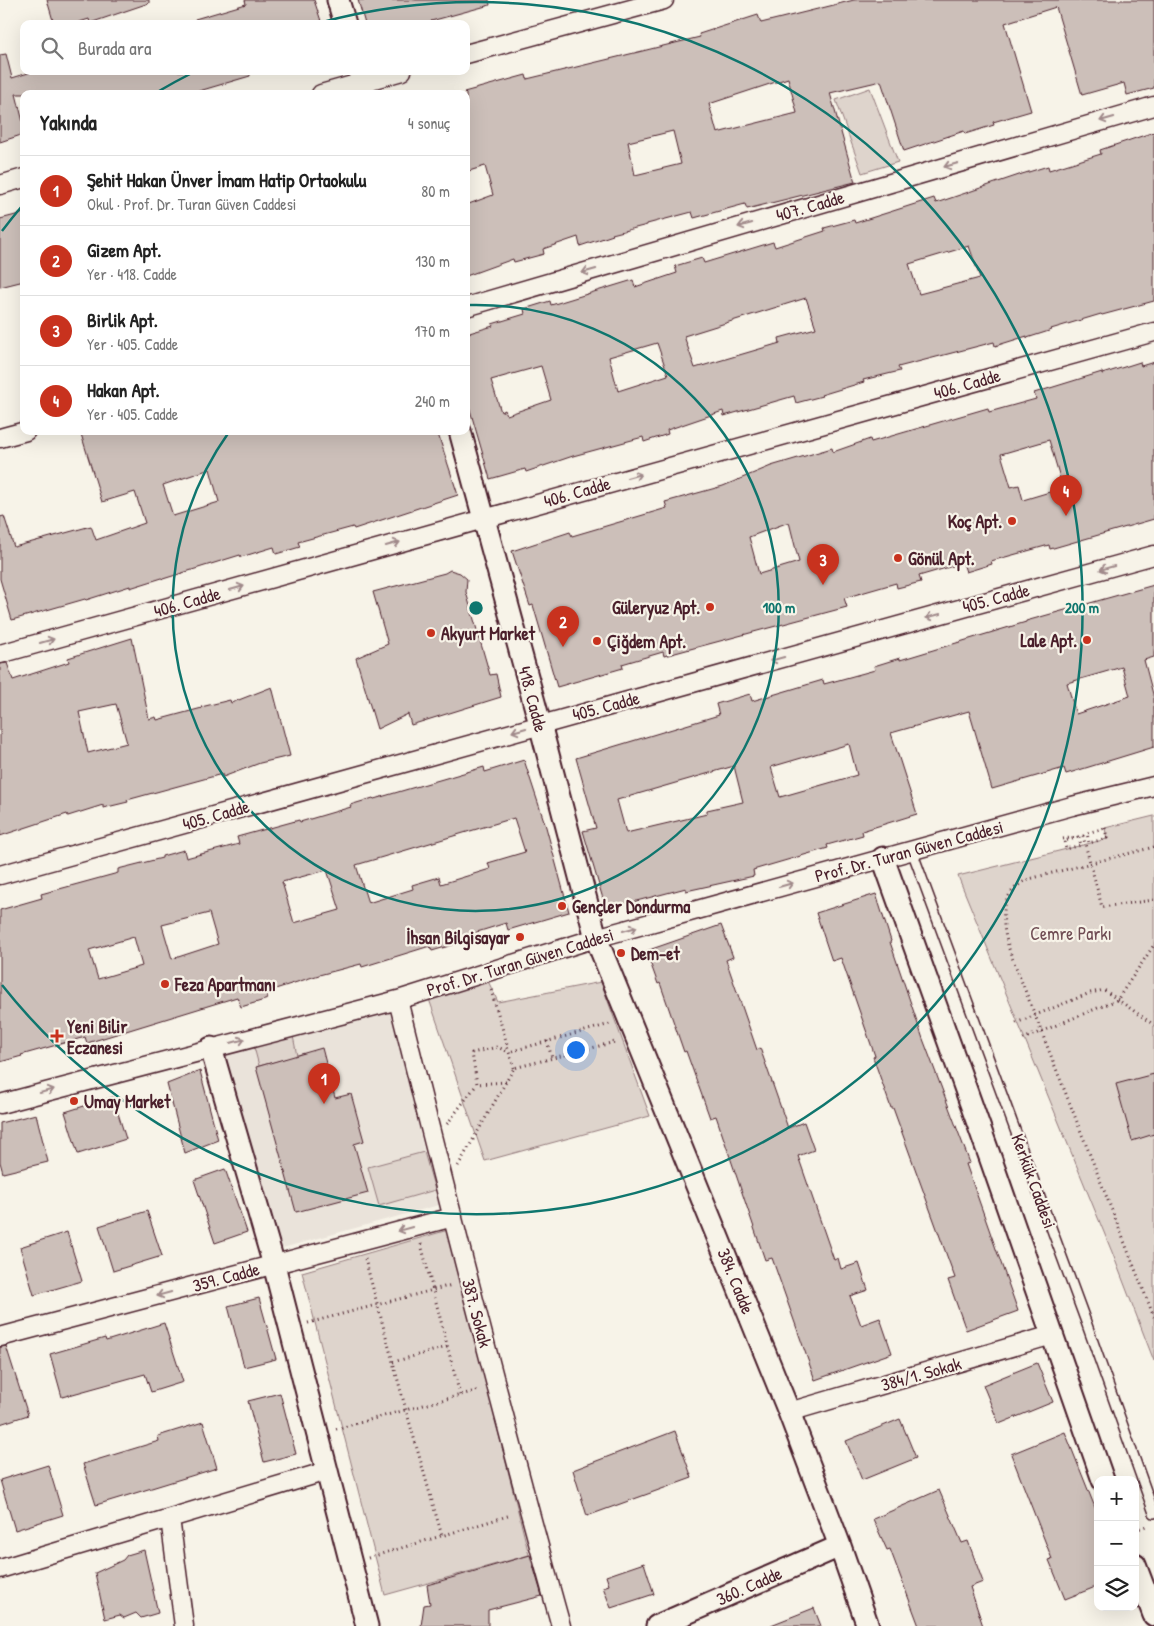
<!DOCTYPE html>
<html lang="tr">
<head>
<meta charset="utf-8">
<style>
	:root { --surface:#fff; --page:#f2f2f2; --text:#222; --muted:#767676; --line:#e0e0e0; --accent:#c8321e }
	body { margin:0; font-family:"Patrick Hand",sans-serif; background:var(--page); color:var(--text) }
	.controls { position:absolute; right:15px; bottom:15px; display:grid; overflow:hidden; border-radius:10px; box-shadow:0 5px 20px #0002 }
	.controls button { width:45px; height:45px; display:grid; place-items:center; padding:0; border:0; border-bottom:1px solid var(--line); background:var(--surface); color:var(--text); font:25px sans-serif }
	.you { position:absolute; left:575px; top:1049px; width:18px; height:18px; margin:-12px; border:4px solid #fff; border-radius:50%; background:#1a73e8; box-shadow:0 0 0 8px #1a73e833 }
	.badge { display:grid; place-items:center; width:32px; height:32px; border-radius:50%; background:var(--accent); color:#fff; font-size:16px; font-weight:700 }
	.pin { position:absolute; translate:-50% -41px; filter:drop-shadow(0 1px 2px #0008) }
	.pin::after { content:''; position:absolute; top:26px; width:18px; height:15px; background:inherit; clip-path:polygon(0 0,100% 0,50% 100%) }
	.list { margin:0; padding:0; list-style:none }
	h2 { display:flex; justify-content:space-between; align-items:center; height:65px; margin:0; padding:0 20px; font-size:21px }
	h2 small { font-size:16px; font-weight:400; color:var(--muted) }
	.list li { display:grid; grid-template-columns:32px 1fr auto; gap:15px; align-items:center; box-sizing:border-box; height:70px; padding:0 20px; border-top:1px solid var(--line) }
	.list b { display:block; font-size:19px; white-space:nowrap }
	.list p { margin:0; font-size:16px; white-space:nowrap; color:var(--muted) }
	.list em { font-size:16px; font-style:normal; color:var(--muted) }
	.icon { flex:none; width:28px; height:28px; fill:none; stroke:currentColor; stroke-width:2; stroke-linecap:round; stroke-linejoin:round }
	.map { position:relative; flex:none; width:1154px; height:1626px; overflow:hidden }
	.search { position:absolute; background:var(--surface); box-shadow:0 5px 20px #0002; left:20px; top:20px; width:450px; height:55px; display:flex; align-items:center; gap:12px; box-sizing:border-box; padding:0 18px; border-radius:10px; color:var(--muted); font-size:19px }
	.panel { position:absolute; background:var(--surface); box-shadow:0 5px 20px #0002; left:20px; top:90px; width:450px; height:345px; border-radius:10px }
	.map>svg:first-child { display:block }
	.built { fill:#eae3da }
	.green { fill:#ded4cc; stroke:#947a7c }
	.building { fill:#ccbfb9; stroke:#4a1f2b; fill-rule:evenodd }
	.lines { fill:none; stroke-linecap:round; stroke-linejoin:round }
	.service-casing { stroke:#4a1f2b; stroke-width:12 }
	.minor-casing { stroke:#4a1f2b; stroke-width:21 }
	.tertiary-casing { stroke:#4a1f2b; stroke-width:25 }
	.path { stroke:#4a1f2b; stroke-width:3; stroke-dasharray:1 4; stroke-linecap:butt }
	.service { stroke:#f7f3e8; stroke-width:9 }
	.minor { stroke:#f7f3e8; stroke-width:18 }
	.tertiary { stroke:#f7f3e8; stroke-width:21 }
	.oneway { stroke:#a0898a }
	.ring { fill:none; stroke:#0f766e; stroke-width:2.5 }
	.poi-dot { fill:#c8321e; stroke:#f7f3e8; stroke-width:2 }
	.labels { text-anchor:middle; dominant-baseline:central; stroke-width:4.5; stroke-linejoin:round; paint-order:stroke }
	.street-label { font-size:18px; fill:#4a1f2b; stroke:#f7f3e8 }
	.poi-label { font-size:18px; font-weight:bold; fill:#4a1f2b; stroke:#f7f3e8; text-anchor:start }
	.park-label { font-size:18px; fill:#6f4c53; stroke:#f7f3e8 }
	.centre { fill:#0f766e; stroke:#f7f3e8; stroke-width:2.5 }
	.ring-label { font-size:15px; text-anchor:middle; font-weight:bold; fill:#0f766e; stroke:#f7f3e8; stroke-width:4.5; stroke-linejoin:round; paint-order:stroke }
</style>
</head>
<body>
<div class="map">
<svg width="1154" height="1626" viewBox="0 0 1154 1626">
	<rect width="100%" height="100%" fill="#f7f3e8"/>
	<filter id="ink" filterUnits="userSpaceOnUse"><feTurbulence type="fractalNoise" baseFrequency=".02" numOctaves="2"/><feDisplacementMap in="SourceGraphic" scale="10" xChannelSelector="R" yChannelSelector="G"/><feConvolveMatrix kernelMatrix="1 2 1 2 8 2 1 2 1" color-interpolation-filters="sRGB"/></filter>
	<g filter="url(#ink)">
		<path class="built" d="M393,1008l31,143 15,54 -160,44 -59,-192z"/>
		<path class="green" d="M870,88l28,74 -36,11 -26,-73z
			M1154,816v545l-42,-109 -154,-376 149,-37 -2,-11z
			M488,981l10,21 103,-20 49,134 -165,45 -56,-162z
			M293,1036l4,20 -38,10 -5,-19z
			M424,1152l11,38 -56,16 -11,-39z
			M448,1230l81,325 -144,40 -83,-323z"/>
		<path class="building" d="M47,0h102v3l-59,20 -1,-4 -16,5h-19z
			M245,0h69l8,24h-126l-1,-5 51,-15z
			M358,0h131l1,5 -59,16 1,3h-67z
			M854,0h300v88l-27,7 -3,-12 -42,12 -26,-88 -51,16 26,88 -38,11 1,3 -29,9 -1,-3 -60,20 -23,-70 -51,12 25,89 -108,27 -2,-5 -51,14 -2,-6 -45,12v1l-35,9 1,1 -33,11 -2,-9 -35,12 1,5 -30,8 -1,-3 -47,17v-71l27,-10 -8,-29 -19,6v-78l-2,-2 62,-17 1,4 173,-42 -1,-3 59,-19 3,8zM788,78l9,35 -80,20 -8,-29zM673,131l8,33 -46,11 -7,-33z
			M6,54l6,24 23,-7h215v5l-61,18h-173l8,32v8l-24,8v-87z
			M1154,132v169l-52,14 -1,-1 -50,15 1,1 -25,8v-2l-32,10 -1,-4 -96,25 2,4 -37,9 1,2 -43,13 1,1 -26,7 -2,-7 -70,20 -1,-5 -56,19 1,4 -24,8 -1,-5 -70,19 -47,16 -1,-3 -35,10 -24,-83v-62l27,-8 -1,-2 33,-10 -1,-5 26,-8 1,4 82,-25 2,7 42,-14 -2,-7 27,-8 2,5 69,-21 2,5 50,-16 -1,-3 30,-8 1,3 79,-25 2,5 86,-29 26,-8 1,4 52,-16 -1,-4zM969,246l11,32 -61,16 -10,-30zM806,298l10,30 -37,10 1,5 -85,25 -11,-32zM657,343l11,32 -50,16 -9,-34zM541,366l10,34 -44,15 -2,-5 -4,2 -10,-32z
			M24,213v68l-24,6v-68z
			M1140,362l1,4 13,-4v157l-104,30 -1,-4 -58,16 1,3 -26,8 -3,-9 -44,13 2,6 -24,6 -1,-5 -52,15 3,9 -183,49 -1,-4 -41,12 1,4 -66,19 -24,-82 -3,1 -18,-55 58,-19 2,4 95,-28 -2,-6 58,-16 48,-20 61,-18 1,4 37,-13 1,3 117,-34 1,4 47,-13 -2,-6 68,-21v2zM1049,440l14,48 -40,12 -4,-15 -8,2 -10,-33zM789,522l10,40 -40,12 -10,-37z
			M92,431h345l21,64 -104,34 -1,-2 -55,15 2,5 -24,7 -2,-7 -33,10 -1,-2 -77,24 -1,-1 -32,10v-2l-44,14 -1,-1 -73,21 -12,-41v-62l4,-1 10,31 77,-21 5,14 49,-17 -10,-31 -33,10 -21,-68zM210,469l9,33 -46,14 -10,-31z
			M450,570l10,3 7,6 -1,13 24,83 6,-1 5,23 -90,28 -3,-11 -31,15 -21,-71 32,-14 -15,-52 72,-19z
			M1154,585v72l-10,3 10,38v49l-88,27 -2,-6 -72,21 -23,-78 -78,22 26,81 -55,17 1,4 -36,10 1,3 -75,22 1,6 -68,15v-3l-80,21 -23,-78 13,-3 -20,-70 143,-43 -3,-11 34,-10 2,7 71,-21 1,4 51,-14 -1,-4 26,-8v2l126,-38v-1zM1122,667l8,29 -54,18 -9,-31zM849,744l8,31 -77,22 -9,-30zM734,766l9,36 -36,8v4l-81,19 -9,-33z
			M132,638l17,81 7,-2 1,3 45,-12 -1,-1 29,-7 1,3 41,-16 18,69 -30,7 -37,14 -1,-3 -95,26 1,2 -25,6v-3l-35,11 -1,-2 -67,22v-172l7,-1 6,17 56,-18 -1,-4zM116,704l11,39 -39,10 -9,-41z
			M524,760l22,67 23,85 -61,18 -2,-7 -48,15 1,5 -27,8 -2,-5 -68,21 -1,-3 -42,11 -53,17 2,7 -27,8 -4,-10 -150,46 -2,-6 -64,18 1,1 -22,6v-152l42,-12 -1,-4 77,-21v-4l44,-11v-2l22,-6 2,8 53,-14 -2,-7 62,-17 1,2 51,-15 -1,-2 23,-7 1,1 110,-32 1,5zM514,818l11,34 -37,11 2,6 -49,15 -2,-7 -27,8 1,4 -45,14 -12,-38zM327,870l13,40 -46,13 -12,-41zM209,913l9,31 -46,15 -10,-34zM134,937l8,29 -44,13 -9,-29z
			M876,894l15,47 -1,1 33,97 47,124 -4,1 52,147 -52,19 -18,-50 7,-2 -62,-170h-2l-18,-51 2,-1 -34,-98 -9,3 -16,-48z
			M721,925l12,32 -7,3 31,90 3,-2 28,80 16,-6 10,28 -16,6 36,104 4,-2 3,11 18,-6 9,27 -18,6 11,29 19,-7 12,35 -77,27 -43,-122 -7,2 -49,-144 -6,2 -24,-67 -2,1 -24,-69 -2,1 -12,-33z
			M322,1048l13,50 16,-4 13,47 -10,3 14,49 -72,19 -40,-145z
			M200,1071l18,69 -33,13 -18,-69z
			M1154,1074v60l-22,7 -16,-57z
			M113,1097l13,42 -48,15 -13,-42z
			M36,1114l12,48 -45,11 -3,-11v-39z
			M225,1169l22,63 -32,11 -21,-63z
			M147,1211l15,45 -49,15 -14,-45z
			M67,1232l15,49 -48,14 -14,-48z
			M259,1298l17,61 -32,8 -16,-61z
			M164,1323l19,59 -32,10 -6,-18 -83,23 -12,-43 55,-16 1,3z
			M6,1346l22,69 -28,9v-77z
			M1037,1363l16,39 -54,22 -16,-39z
			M280,1393l16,61 -32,8 -16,-61z
			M900,1419l16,39 -54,22 -16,-39z
			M203,1422l14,46 -121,37 -13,-41 76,-23 -1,-5z
			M675,1431l17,47 -105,38 -14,-46z
			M1065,1432l33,83v71l-33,13 -16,-39 3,-1 -41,-105z
			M48,1465l15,50 -48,15 -15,-50z
			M939,1490l23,53 6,-2 15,41 -13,5 13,39h-64l-29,-77 -3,1 -14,-31z
			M144,1550l14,63 -17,5 -5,-5 -12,5 -4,-3 -15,4 -10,-46 28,-13 4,-5z
			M530,1555l12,41 -54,14v16h-67l3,-21 6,-1 -3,-19z
			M644,1563l10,31 -43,14 -8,-21 6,-2 -3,-9z
			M814,1608l7,18h-49l-1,-1z"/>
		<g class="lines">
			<g class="service-casing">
				<path id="service" d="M912,851l174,471 68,191"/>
			</g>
			<g class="minor-casing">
				<path id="minor" d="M466,54l198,-54
					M321,94l81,-23
					M0,185l24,-7
					M466,307l688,-201
					M0,438l26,-7
					M0,654l1154,-322
					M0,875l1154,-320
					M398,1000c52,209 105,418 163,626
					M0,1104l398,-104 198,-62 476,-132 82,-20
					M0,1337l453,-120
					M789,1412l263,-77
					M170,1518l14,108
					M0,1569l327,-98"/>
			</g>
			<g class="tertiary-casing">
				<path id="tertiary" d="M338,0l7,24
					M359,71l6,23
					M460,431l80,293 56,214 193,474 51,134 28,80
					M883,858l107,299 113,323
					M211,1048l63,217 93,361
					M1135,1565l19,50
					M657,1626l183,-80"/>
			</g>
			<path class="path" d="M1105,828l2,10 -18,5 -2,-10z
				M1079,837l2,8 -15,4 -2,-8z
				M1063,839l20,-3 19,71 52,-7
				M1154,847l-125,32c-32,14 -28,45 -19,73l144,365
				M491,990l18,61
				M1016,1023l74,-30 14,-3 50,35
				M1023,1039l94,-39 37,-55
				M547,1041l5,17
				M514,1068l-5,-16 101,-28
				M506,1082l-29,2 -5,-31 25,-6 12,5
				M447,1124l30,-40
				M458,1166l56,-98 101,-26
				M421,1244l39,151
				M365,1259l41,151 36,126
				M308,1323l144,-38
				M393,1362l54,-15
				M336,1429l143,-39
				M1135,1530l14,-5
				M368,1558l143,-43"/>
			<use href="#service" class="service"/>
			<use href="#minor" class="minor"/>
			<use href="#tertiary" class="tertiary"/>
		</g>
		<defs><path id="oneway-shaft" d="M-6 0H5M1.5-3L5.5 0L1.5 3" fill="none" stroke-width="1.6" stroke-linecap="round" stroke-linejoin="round" transform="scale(1.25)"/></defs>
		<g class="oneway">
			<use href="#oneway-shaft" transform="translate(1107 119) rotate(164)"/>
			<use href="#oneway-shaft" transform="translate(951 165) rotate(164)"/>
			<use href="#oneway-shaft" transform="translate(745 225) rotate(164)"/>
			<use href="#oneway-shaft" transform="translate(589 271) rotate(164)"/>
			<use href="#oneway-shaft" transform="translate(634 476) rotate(-16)"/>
			<use href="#oneway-shaft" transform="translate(393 544) rotate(-16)"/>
			<use href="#oneway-shaft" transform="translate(1107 568) rotate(165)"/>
			<use href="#oneway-shaft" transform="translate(237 588) rotate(-16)"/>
			<use href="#oneway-shaft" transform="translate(933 616) rotate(165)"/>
			<use href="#oneway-shaft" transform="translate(47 641) rotate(-16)"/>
			<use href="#oneway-shaft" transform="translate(777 659) rotate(165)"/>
			<use href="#oneway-shaft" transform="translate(519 730) rotate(164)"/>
			<use href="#oneway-shaft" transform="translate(786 885) rotate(-16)"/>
			<use href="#oneway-shaft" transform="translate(630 929) rotate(-16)"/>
			<use href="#oneway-shaft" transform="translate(238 1041) rotate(-15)"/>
			<use href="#oneway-shaft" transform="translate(47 1091) rotate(-15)"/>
			<use href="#oneway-shaft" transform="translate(405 1229) rotate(165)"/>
			<use href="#oneway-shaft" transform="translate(164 1294) rotate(165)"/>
		</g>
	</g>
	<g class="ring">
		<path d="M468 305A303 303 0 1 1 229 432"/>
		<path d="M2 231A606 606 0 0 1 22 206M159 91A606 606 0 0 1 192 73M319 23A606 606 0 1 1 2 985"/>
	</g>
	<g class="poi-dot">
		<circle cx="1012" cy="521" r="5"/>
		<circle cx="898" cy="558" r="5"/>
		<circle cx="710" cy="607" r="5"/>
		<circle cx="431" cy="633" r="5"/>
		<circle cx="1087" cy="640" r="5"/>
		<circle cx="597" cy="641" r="5"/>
		<circle cx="562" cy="906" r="5"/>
		<circle cx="520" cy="937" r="5"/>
		<circle cx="621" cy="953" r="5"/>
		<circle cx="165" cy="984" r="5"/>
		<path d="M54.5 1028.5h5v5h5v5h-5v5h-5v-5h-5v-5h5z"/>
		<circle cx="74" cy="1101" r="5"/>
	</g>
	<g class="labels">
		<g class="street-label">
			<text transform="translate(810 206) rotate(-16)">407. Cadde</text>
			<text transform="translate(967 384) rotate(-16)">406. Cadde</text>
			<text transform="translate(577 492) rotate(-16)">406. Cadde</text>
			<text transform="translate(996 598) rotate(-15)">405. Cadde</text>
			<text transform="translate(187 602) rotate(-16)">406. Cadde</text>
			<text transform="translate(533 699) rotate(75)">418. Cadde</text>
			<text transform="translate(606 706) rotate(-15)">405. Cadde</text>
			<text transform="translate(216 815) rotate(-16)">405. Cadde</text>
			<text transform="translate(909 851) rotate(-15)">Prof. Dr. Turan Güven Caddesi</text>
			<text transform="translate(520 962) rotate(-17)">Prof. Dr. Turan Güven Caddesi</text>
			<text transform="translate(1034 1181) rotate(70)">Kerkük Caddesi</text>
			<text transform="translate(226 1277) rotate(-15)">359. Cadde</text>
			<text transform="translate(736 1281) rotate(68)">384. Cadde</text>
			<text transform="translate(477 1313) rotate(75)">387. Sokak</text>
			<text transform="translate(921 1374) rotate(-16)">384/1. Sokak</text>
			<text transform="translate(749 1586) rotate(-24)">360. Cadde</text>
		</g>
		<g class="poi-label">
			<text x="1002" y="521" text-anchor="end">Koç Apt.</text>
			<text x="908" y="558">Gönül Apt.</text>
			<text x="700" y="607" text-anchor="end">Güleryuz Apt.</text>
			<text x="441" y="633">Akyurt Market</text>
			<text x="1077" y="640" text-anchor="end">Lale Apt.</text>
			<text x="607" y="641">Çiğdem Apt.</text>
			<text x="572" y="906">Gençler Dondurma</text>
			<text x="510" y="937" text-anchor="end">İhsan Bilgisayar</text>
			<text x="631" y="953">Dem-et</text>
			<text x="175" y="984">Feza Apartmanı</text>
			<text x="67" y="1026">Yeni Bilir<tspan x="67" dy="21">Eczanesi</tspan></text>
			<text x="84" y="1101">Umay Market</text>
		</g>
		<g class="park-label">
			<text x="1071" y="933">Cemre Parkı</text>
		</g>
	</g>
	<circle cx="476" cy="608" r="8" class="centre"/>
	<g class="ring-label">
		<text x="779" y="613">100 m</text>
		<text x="1082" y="613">200 m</text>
	</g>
</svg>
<div class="controls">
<button>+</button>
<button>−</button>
<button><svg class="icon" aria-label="layers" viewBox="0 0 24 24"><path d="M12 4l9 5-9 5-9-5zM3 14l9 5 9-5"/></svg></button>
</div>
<div class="you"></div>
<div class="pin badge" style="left:324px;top:1104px">1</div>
<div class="pin badge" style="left:563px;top:647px">2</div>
<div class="pin badge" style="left:823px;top:585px">3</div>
<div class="pin badge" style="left:1066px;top:516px">4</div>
<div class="search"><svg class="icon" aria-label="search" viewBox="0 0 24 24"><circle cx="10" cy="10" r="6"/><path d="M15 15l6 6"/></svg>Burada ara</div>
<section class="panel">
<h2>Yakında<small>4 sonuç</small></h2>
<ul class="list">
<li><span class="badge">1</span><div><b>Şehit Hakan Ünver İmam Hatip Ortaokulu</b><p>Okul · Prof. Dr. Turan Güven Caddesi</p></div><em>80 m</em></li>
<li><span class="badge">2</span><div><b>Gizem Apt.</b><p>Yer · 418. Cadde</p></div><em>130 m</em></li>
<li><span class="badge">3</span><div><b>Birlik Apt.</b><p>Yer · 405. Cadde</p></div><em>170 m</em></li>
<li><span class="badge">4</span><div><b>Hakan Apt.</b><p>Yer · 405. Cadde</p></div><em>240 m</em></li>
</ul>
</section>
</div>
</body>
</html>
